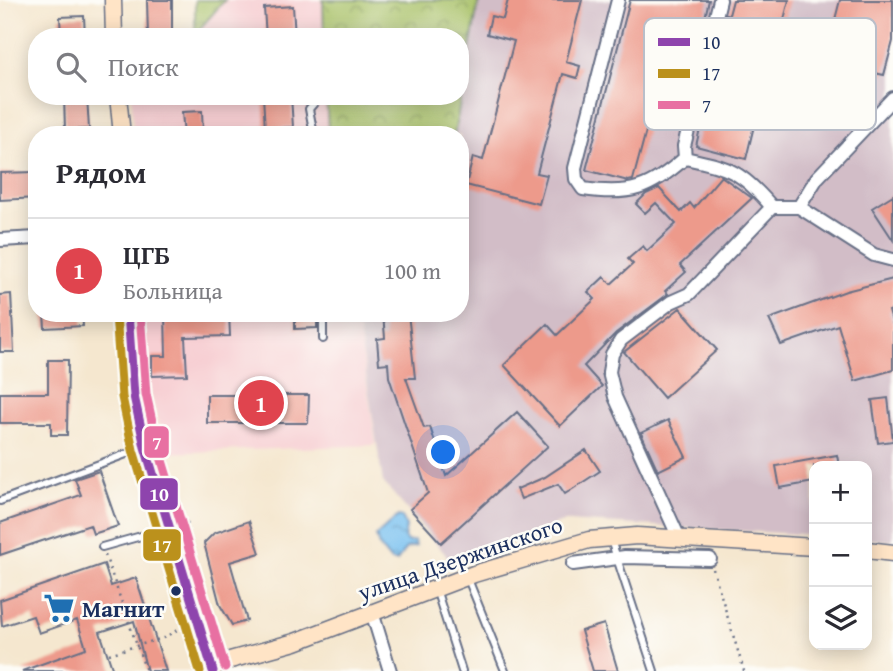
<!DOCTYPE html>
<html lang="ru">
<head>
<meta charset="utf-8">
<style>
	:root { --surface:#fff; --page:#f7f7f7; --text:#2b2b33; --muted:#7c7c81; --line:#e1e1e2; --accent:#2563eb }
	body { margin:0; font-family:"Gentium Book Plus",serif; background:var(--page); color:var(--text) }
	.controls { position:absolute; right:21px; bottom:21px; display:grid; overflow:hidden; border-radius:14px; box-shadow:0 4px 18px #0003 }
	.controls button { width:63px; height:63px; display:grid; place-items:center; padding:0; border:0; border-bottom:2px solid var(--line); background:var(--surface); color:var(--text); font:35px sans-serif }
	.you { position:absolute; left:444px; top:453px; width:24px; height:24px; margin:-18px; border:5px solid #fff; border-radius:50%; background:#1a73e8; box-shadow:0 0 0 10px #1a73e833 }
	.badge { display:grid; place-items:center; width:46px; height:46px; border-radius:50%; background:var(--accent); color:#fff; font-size:23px; font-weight:700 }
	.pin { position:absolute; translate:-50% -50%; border:4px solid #fff; box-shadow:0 2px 7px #0006 }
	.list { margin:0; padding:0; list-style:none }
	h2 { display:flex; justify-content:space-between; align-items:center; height:91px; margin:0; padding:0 28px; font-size:30px }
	h2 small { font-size:23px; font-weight:400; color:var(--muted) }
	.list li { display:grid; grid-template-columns:46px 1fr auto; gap:21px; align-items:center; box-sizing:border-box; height:105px; padding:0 28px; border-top:2px solid var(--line) }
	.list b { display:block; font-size:26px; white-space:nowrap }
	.list p { margin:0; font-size:23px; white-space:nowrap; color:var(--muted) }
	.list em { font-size:23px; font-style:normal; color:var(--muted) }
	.icon { flex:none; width:38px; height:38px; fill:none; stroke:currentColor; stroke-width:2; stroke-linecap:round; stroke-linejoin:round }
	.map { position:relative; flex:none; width:893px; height:671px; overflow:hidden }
	.search { position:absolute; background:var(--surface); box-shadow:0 4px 18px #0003; left:28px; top:28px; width:441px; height:77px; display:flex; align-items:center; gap:18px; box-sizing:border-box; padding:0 24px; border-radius:28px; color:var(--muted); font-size:26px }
	.panel { position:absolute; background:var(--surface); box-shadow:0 4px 18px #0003; left:28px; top:126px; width:441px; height:196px; border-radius:28px }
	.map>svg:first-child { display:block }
	.built { fill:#f7cfd3 }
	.industrial { fill:#d2bdc7 }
	.park { fill:url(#park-crowns); stroke:#627862; stroke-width:2 }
	.water { fill:url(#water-ripples); stroke:#4978a7; stroke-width:2 }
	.building { fill:#ed9a8b }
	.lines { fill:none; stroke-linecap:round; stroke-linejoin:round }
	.lane-casing { stroke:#676f86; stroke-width:10 }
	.street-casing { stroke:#676f86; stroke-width:16 }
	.secondary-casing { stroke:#676f86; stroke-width:19 }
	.path { stroke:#676f86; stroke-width:2.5; stroke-dasharray:2 5; stroke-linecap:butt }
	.lane { stroke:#fff; stroke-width:6 }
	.street { stroke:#fff; stroke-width:12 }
	.secondary { stroke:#ffe4c6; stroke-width:16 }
	.bus-1-casing { stroke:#fdfcf7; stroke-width:14 }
	.bus-2-casing { stroke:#fdfcf7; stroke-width:14 }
	.bus-3-casing { stroke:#fdfcf7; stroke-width:14 }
	.bus-1 { stroke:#8e44ad; stroke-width:9 }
	.bus-2 { stroke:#bb911c; stroke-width:9 }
	.bus-3 { stroke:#e870a2; stroke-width:9 }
	.bus-dot { fill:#1b2f5e; stroke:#fdfcf7; stroke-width:2.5 }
	.labels { text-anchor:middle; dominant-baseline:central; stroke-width:5; stroke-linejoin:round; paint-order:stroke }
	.street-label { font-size:23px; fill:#1b2f5e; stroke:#fdfcf7 }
	.poi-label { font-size:23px; font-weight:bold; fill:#1b2f5e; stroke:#fdfcf7; text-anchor:start }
	.key { fill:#fdfcf7; stroke:#b9bec9; stroke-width:2 }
	.key-label { font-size:19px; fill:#1b2f5e }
	.line-badge { stroke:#fdfcf7; stroke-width:2.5 }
	.badge-label { font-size:19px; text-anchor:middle; font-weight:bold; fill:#fff }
</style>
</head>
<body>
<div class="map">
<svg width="893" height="671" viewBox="0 0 893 671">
	<defs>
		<pattern id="park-crowns" width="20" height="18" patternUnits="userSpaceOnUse" patternTransform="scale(1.75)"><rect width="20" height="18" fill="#a8c167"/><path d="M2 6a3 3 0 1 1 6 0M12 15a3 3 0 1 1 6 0" fill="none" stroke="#889d58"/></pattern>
		<pattern id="water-ripples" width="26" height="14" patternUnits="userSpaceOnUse" patternTransform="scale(1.75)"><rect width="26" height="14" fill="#77c0f0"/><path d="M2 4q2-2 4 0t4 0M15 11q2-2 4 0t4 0" fill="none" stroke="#619cc6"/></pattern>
	</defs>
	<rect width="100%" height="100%" fill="#fdfcf7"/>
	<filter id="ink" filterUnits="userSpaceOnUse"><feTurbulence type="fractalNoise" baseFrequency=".0143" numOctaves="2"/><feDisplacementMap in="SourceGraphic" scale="14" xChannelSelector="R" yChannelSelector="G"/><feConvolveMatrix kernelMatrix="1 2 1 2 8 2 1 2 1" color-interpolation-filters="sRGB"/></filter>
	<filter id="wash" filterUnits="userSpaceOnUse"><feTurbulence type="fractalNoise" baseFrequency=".00686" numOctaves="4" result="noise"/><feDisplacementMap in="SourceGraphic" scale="28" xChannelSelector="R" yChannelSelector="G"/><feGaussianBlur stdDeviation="1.57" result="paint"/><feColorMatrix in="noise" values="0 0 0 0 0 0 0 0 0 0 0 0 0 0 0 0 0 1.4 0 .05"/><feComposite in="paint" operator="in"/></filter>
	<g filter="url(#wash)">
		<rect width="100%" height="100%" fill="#f5e7cf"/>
		<path class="built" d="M225,0h98l1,37h-129z
			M132,96h194l2,39h-195z
			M139,313h217l20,132 -209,8 -26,-93z"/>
		<path class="industrial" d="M479,0h414v541l-26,-2v-73h-53v69l-249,-14 -111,43 -71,-82 -27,-169h104v-178h-6z"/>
		<path class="park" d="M195,0h30l-30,34z
			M323,0h156l-25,135 -126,-6 -2,-33h134v-59h-136z"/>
		<path class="water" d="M398,516l4,1 4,10 -2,11 4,4 6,-1 2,5 -10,2 -9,13h-6l-12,-15 -3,-10z"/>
		<g id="blocks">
			<path class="building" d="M147,0h25v37h-24z
				M508,0h74l-16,62 14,4 -3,12 -14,-4 -26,99 10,2 -8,29 -73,-19 7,-28 10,3 31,-119 -27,-7 4,-18 12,3z
				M630,0h79l-22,97 -9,-2 1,-4 -21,-5 -25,94 -5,1 -42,-11z
				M733,0h56l-9,35 48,12 12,-47h53v41l-9,34 -14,-3 -12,50 -53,-13 4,-14 -45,-11 -18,75 -50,-13 30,-132 3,1z
				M293,6l2,31h-29l-2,-29z
				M84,16l1,21h-24l-1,-20z
				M64,96h23l2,33 -24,1z
				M263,96h28l2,31 -28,2z
				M202,111l1,24h-19l-2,-23z
				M37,172v26l-37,2v-27z
				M721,176l31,22 -72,67 6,7 -21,19 3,3 -52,39 -32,33 18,20 -42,40 -56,-61 43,-41 10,11 38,-36 -7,-7 16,-15 7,7 22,-20 -5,-5 15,-13 4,5 29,-27 -20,-21 -11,10 -9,-9 10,-10 13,-6 22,24 9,-9 4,5z
				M893,195v45l-21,-32z
				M893,279v31l-4,1 4,14v45l-38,11 -17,-56 -57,20 -12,-26 77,-28z
				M11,294l3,58h-14v-57z
				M680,308l37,42 -53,48 -40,-46z
				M44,313h38l1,13 -38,2z
				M165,313h64l1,23 -45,1 2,38 -35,1v-20h14z
				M295,313h22v15l-22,1z
				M383,313h25l7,65h-9l18,50 6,-1 16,49 71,-64 31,34 -107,97 -31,-34 18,-16 -39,-116 -1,-14 -9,1 -2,-25 8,-1z
				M48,360h20l-1,75h-16v-12h-51v-30h48z
				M207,395h102l-1,28h-101z
				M888,398l5,43 -15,2 -6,-43z
				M668,420l18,37 -28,14 -17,-38z
				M586,450l14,21 -35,23 -7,-10 -37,15 -4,-10 28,-12z
				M837,455l2,11h-25v16l-34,6 -4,-22z
				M99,471l19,55 -25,8 -3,-9 -90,30v-32l81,-28 -6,-16z
				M249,521l11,32 -30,9 17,59 -15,4 -12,-20 -16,-62 10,-10z
				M104,564l7,22 25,-8 30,93h-19l-13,-50 -34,11 13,39h-91l64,-23 -9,-28 -38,13 -6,-17 -31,10 -2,-26z
				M604,624l14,47h-25l-12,-40z"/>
		</g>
	</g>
	<g filter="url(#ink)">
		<use href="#blocks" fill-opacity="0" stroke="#676f86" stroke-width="2"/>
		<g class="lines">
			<g class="lane-casing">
				<path id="lane" d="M314,135l-5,-26 11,-13
					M323,339v-26
					M0,501l145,-54
					M611,540l43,131
					M102,547l82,-23
					M468,579l37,92
					M436,589l26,82"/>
			</g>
			<g class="street-casing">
				<path id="street" d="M618,0l-43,168 1,11 7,10c47,7 67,0 102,-31
					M720,0l-36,146 1,12c46,10 56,13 87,49h27l75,48 19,5
					M799,207l18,-29 76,-80
					M0,240l37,-2
					M679,538l-64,-141 -6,-25 3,-18 9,-14 50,-38 18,-8 83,-87
					M573,564l52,-7 85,2
					M372,612l18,59"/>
			</g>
			<g class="secondary-casing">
				<path id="secondary" d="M113,0l1,37
					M118,96l4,39
					M128,313l6,83 11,51 68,224
					M867,550l26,3
					M212,665l83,-23 179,-68 115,-34 48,-4 177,11"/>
			</g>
			<path class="path" d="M105,555l41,116
				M713,569l31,102
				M109,654l54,-16 16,-9"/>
			<use href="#lane" class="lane"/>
			<use href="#street" class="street"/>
			<use href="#secondary" class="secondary"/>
			<g class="bus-1-casing">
				<path id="bus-1" d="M128,313l6,83 11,51 68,224"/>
			</g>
			<g class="bus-2-casing">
				<path id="bus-2" d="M116,314l6,83 11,53 67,221"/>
			</g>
			<g class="bus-3-casing">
				<path id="bus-3" d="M140,313l6,81 11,50 68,223"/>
			</g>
			<use href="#bus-1" class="bus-1"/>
			<use href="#bus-2" class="bus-2"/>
			<use href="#bus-3" class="bus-3"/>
		</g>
	</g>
	<defs>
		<g id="supermarket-bare" transform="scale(2.415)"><path d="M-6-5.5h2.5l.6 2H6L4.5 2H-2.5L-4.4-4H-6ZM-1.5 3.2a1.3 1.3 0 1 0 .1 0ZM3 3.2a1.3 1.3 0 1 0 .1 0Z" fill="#1f6fb2" stroke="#fdfcf7" stroke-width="2.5" paint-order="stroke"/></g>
	</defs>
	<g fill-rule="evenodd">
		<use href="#supermarket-bare" x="59" y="608"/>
	</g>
	<circle class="bus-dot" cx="176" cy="591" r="6"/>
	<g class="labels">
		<g class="street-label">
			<text transform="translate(460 558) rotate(-19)">улица Дзержинского</text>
		</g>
		<g class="poi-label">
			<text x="82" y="608">Магнит</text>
		</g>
	</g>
	<rect x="644" y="18" width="232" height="112" rx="10" class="key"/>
	<rect x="658" y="38" width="32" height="8" fill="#8e44ad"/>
	<rect x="658" y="69" width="32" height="9" fill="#bb911c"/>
	<rect x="658" y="101" width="32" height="8" fill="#e870a2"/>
	<g class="key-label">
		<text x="702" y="49">10</text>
		<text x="702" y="80">17</text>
		<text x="702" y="112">7</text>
	</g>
	<g class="line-badge">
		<rect x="143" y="425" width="27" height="34" rx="7" fill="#e870a2"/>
		<rect x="139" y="477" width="40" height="34" rx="7" fill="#8e44ad"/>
		<rect x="142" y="528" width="40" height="34" rx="7" fill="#bb911c"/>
	</g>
	<g class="badge-label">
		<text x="157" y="449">7</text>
		<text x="159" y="501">10</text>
		<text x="162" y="552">17</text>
	</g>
</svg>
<div class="controls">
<button>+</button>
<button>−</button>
<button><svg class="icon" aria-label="layers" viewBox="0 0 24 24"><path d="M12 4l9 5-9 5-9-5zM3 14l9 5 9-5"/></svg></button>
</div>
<div class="you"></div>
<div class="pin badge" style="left:261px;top:403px;background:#e0444e">1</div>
<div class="search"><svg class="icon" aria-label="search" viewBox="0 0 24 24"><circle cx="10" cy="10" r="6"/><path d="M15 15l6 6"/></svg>Поиск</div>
<section class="panel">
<h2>Рядом<small></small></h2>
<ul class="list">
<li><span class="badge" style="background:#e0444e">1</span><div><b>ЦГБ</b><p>Больница</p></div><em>100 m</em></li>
</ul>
</section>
</div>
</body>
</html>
